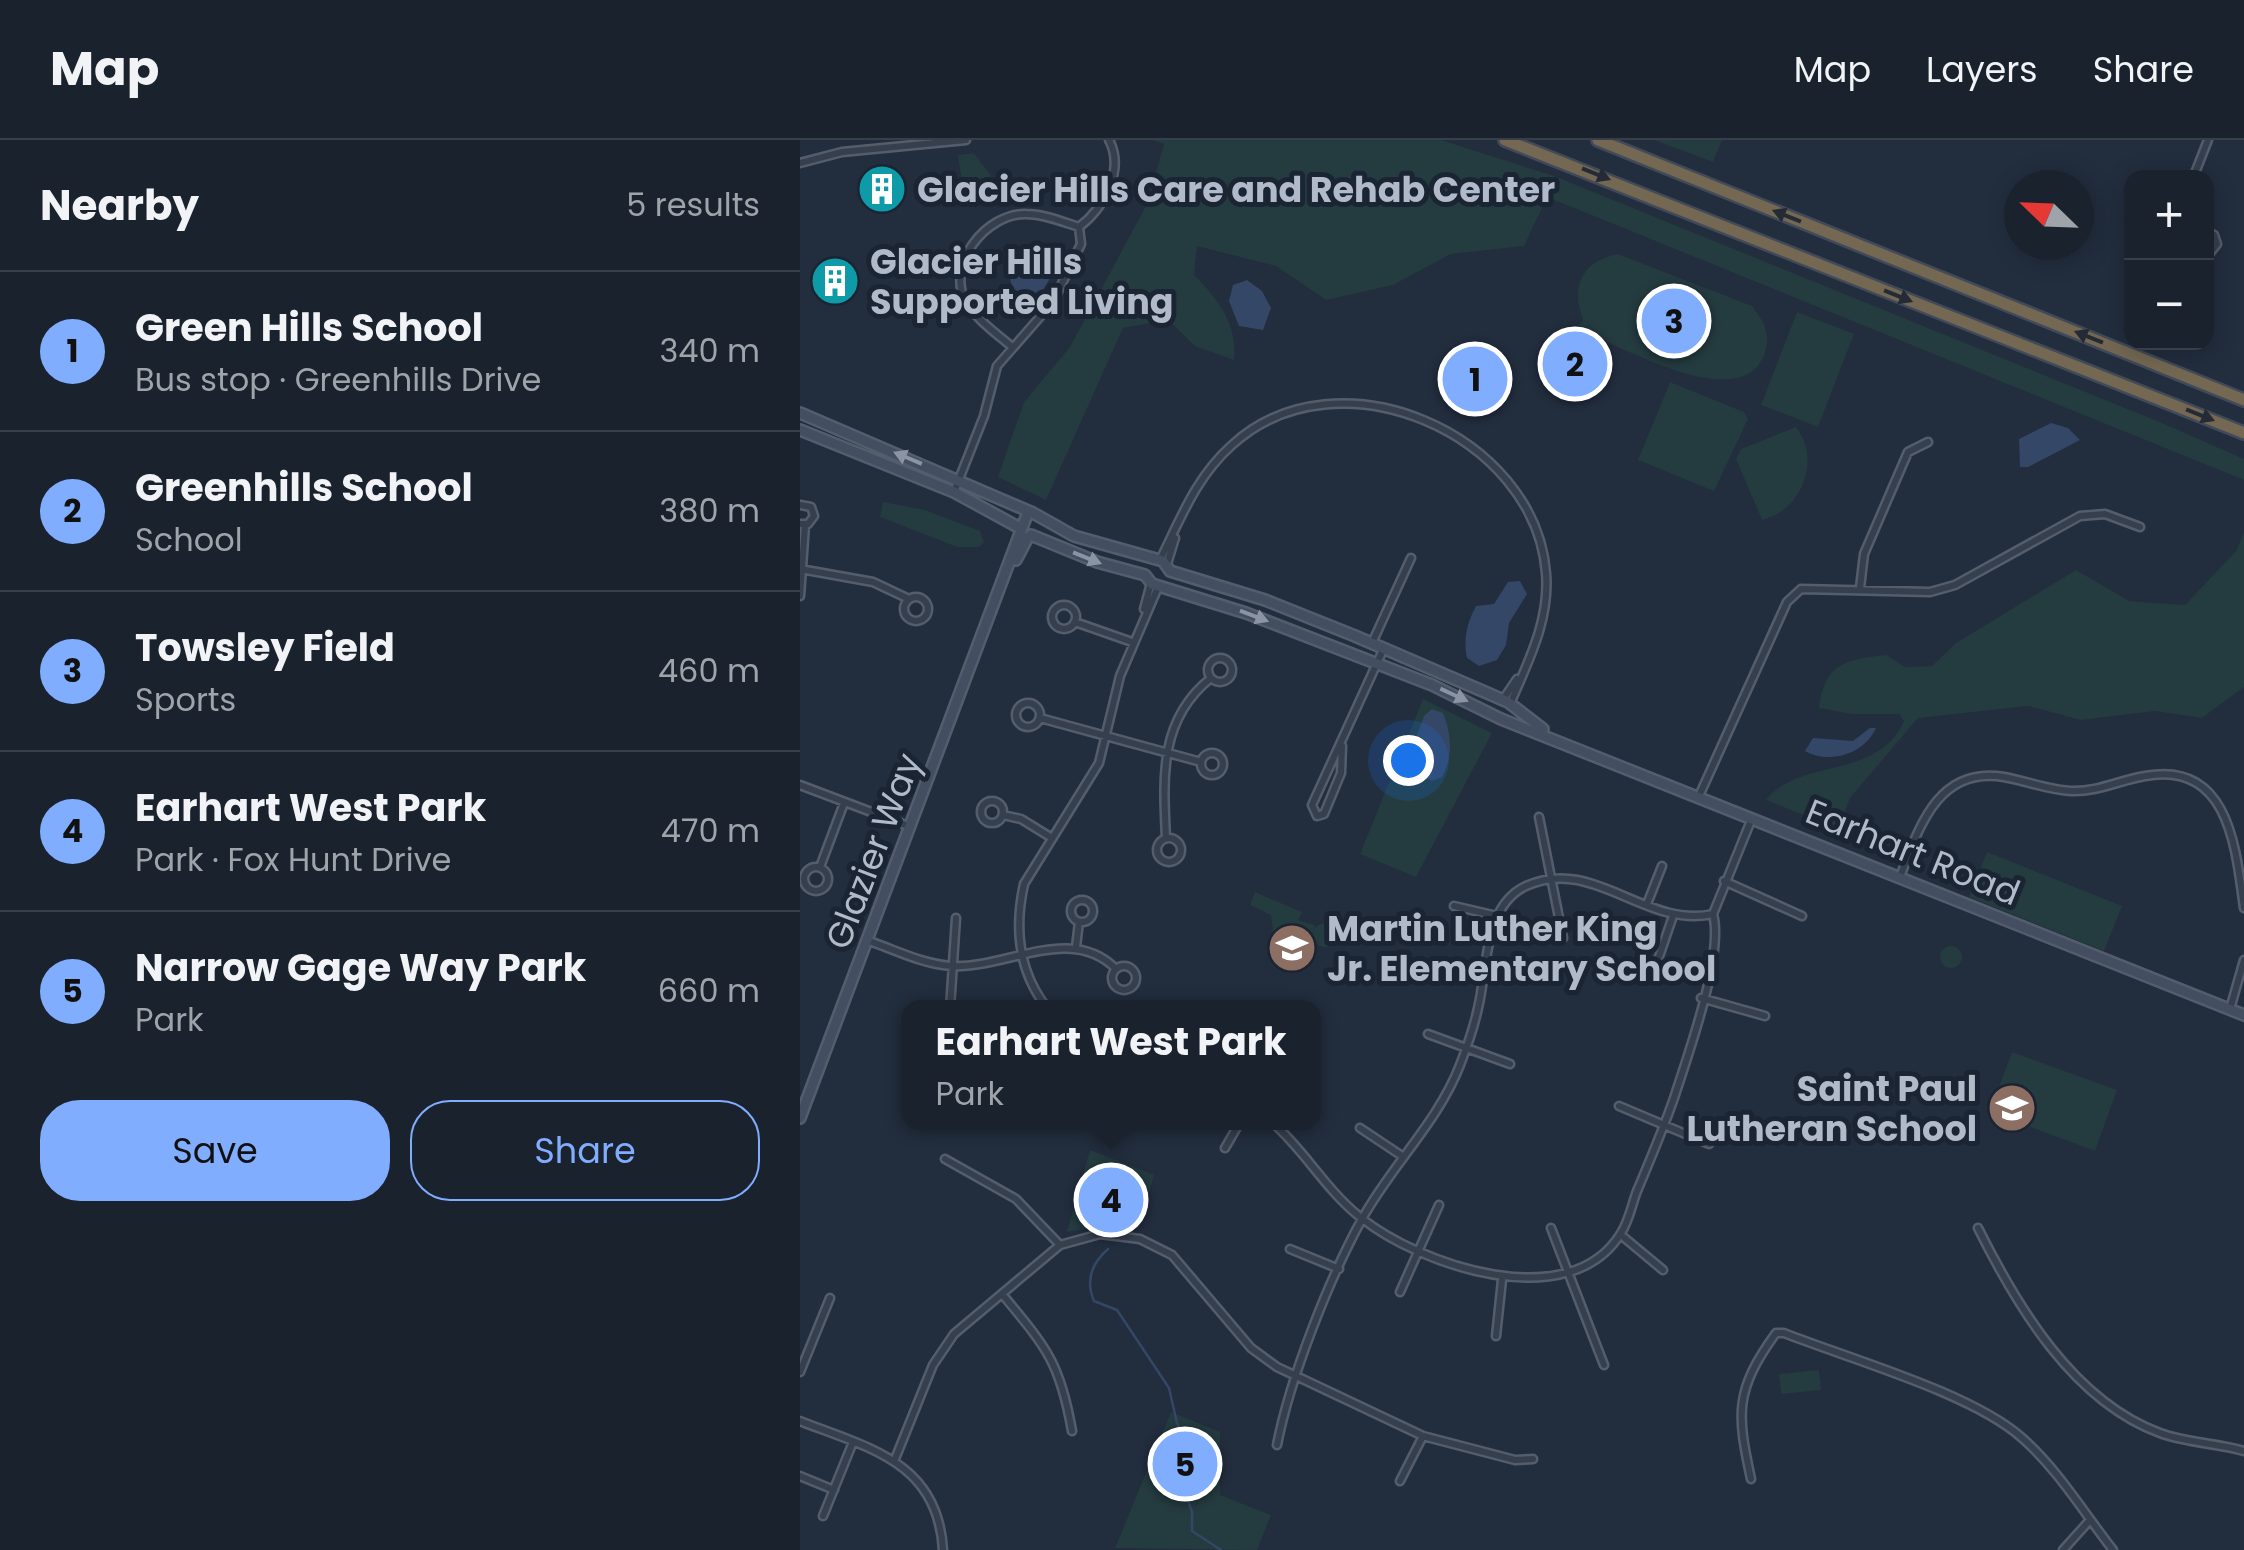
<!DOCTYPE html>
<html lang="en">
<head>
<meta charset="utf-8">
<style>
	:root { --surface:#1a222e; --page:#232a36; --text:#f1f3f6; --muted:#9fa4aa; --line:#383f4a; --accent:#81adff }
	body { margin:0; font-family:Poppins,sans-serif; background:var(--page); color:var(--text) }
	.controls { position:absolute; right:30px; top:30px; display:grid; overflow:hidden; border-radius:20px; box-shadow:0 5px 25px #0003 }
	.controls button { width:90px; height:90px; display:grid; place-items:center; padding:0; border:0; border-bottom:2px solid var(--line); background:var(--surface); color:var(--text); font:50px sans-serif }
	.compass { position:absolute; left:1204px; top:30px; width:90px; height:90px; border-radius:50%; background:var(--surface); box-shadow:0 5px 25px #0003; rotate:293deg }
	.you { position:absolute; left:608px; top:620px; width:35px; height:35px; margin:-25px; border:8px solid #fff; border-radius:50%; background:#1a73e8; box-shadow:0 0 0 15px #1a73e833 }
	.badge { display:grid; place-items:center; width:65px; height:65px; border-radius:50%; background:var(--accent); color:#111; font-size:32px; font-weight:700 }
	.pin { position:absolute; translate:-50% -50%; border:5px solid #fff; box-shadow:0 2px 10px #0006 }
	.popup { position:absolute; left:101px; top:860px; width:420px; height:130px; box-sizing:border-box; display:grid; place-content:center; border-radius:20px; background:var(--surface); filter:drop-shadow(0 2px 8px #0005); font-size:32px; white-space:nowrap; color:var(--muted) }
	.popup b { font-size:38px; color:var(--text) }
	.popup::after { content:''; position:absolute; left:50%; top:100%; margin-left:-20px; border:20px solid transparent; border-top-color:var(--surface) }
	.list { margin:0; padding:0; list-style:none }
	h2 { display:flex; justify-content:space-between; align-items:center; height:130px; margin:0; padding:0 40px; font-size:42px }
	h2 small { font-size:32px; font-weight:400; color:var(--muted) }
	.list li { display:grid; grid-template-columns:65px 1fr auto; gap:30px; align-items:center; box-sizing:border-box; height:160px; padding:0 40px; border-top:2px solid var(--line) }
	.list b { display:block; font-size:38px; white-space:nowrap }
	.list p { margin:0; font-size:32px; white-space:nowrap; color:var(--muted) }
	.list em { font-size:32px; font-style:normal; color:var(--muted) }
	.actions { display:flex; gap:20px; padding:30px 40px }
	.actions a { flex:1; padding:22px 0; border:2px solid var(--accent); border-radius:40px; text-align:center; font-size:35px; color:var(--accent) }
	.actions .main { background:var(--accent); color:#111 }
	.map { position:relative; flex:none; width:1444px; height:1410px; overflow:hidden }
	header { display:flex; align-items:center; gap:60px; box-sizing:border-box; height:140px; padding:0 50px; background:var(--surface); border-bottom:2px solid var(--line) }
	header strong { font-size:48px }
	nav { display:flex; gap:55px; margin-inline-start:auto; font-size:35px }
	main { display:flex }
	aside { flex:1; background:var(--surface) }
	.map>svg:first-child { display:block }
	.green { fill:#243b3f }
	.water { fill:#344766 }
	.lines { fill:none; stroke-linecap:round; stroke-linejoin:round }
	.stream { stroke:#344766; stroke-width:2.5 }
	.street-casing { stroke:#545d6c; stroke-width:11 }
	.secondary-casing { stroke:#545d6c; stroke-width:14 }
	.highway-casing { stroke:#414a59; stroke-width:16 }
	.street { stroke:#363f4e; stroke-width:6 }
	.secondary { stroke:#434e61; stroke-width:9 }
	.highway { stroke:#746852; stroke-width:11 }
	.oneway { fill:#242b36 }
	.oneway2 { fill:#8a94a5 }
	.labels { text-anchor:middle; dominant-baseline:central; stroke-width:10; stroke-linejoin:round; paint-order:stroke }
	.poi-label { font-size:35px; font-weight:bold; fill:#b1bac9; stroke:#1b2433; text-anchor:start }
	.street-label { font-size:35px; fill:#b1bac9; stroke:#1b2433 }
</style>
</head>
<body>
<header>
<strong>Map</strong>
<nav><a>Map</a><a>Layers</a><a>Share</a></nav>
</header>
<main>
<aside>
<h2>Nearby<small>5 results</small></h2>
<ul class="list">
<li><span class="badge">1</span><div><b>Green Hills School</b><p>Bus stop · Greenhills Drive</p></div><em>340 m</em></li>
<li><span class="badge">2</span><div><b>Greenhills School</b><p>School</p></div><em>380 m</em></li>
<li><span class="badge">3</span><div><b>Towsley Field</b><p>Sports</p></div><em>460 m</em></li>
<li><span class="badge">4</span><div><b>Earhart West Park</b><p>Park · Fox Hunt Drive</p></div><em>470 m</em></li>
<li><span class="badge">5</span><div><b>Narrow Gage Way Park</b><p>Park</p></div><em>660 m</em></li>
</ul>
<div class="actions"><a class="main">Save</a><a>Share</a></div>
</aside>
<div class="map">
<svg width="1444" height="1410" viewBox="0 0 1444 1410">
	<rect width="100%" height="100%" fill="#222d3e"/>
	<path class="green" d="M353,0h288l113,36 608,247 82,36v21l-697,-283 -23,49 -73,8 -58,31 -67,15 -50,-34 -79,-20 -3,29c24,24 44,49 40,85l-39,-14 -27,-26 -45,8 -77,172 -48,-23 26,-75 46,-55 77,-143 17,-60z
		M854,0h68l-9,22z
		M174,13l24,32 -35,5 -5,-35z
		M818,114l134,52c12,15 20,30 12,49 -24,62 -146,-11 -188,-27l7,-8c-13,-34 -1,-59 35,-66z
		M997,172l57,22 -36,93 -57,-22z
		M870,242l74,30 4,7 -34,72 -76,-31z
		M996,287c26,32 6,84 -34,93l-26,-61 5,-10z
		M83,362l42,8 55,21 4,11 -5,5h-22l-77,-30z
		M1444,392v155l-42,31 -47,-7 -74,9 -53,-14 -110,12 -68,80 -12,31 -72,-29c33,-43 111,-19 138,-79l-5,-7h-48l-32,-6c5,-45 27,-49 68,-53l18,12 27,-1 24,-23 120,-73 53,31 56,4 51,-54z
		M623,559l69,34 -76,144 -56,-23z
		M1187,712l135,54 -18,45 -135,-54z
		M455,752l47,20 -4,8 17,5 -8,30 -16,-4 6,-29 -8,26 -15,-10 -3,-23 -21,-10z
		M513 795a12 12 0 1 1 24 0a12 12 0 1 1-24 0Z
		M1140 817a11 11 0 1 1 22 0a11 11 0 1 1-22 0Z
		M1212,912l105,38 -22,61 -105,-39z
		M290,1010l64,25 -15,54 -32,-4 -40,7z
		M1019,1230l2,20 -40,4 -2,-20z
		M371,1272l49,20v63l51,20 -14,35 -142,-2z"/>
	<path class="water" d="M238,119l12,4 2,12 -14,23 -12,1 -13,-9 -4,-15z
		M447,140l15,11 9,17 -8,22 -24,-4 -10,-25 4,-16z
		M1251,283l17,5 12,12 -52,27h-8l-1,-28z
		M720,441l7,13 -18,29 -3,22 -9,15 -18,6 -12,-8c-4,-20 0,-35 9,-52l18,-2 14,-22z
		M632,569l11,4c9,21 10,45 -1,64l-10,4 -7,-4 -1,-13 -15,-7 15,-41z
		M1070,588h6c-11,26 -48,37 -71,23l8,-13 40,3z"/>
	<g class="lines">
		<path class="stream" d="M309,1080l-3,-23 7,-25
			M308,1109c-16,14 -23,31 -14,52l23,9 52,78 8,35 12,24 -5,41 8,24v19l29,19"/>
		<g class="street-casing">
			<path id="street" d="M0,23l42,-11 124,-12
				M1393,38l15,-38
				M279,87c25,-19 46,-57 30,-87
				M1406,91l8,4 3,9 -11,14
				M211,206c-14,-12 -35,-27 -45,-44 -21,-37 20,-89 60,-88 18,0 37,8 53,13
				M154,352l30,-76 13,-50 56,-64 28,-58 -2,-17
				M0,365l11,2 3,9 -6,8h-8
				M360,420c21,-42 36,-83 72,-115 106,-97 303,-11 314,128 4,47 -18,89 -36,131
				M367,424l8,-26
				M0,429l73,13 36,17
				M1060,448l4,-34 44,-102 20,-10
				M0,456l5,-71
				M104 469a12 12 0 1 1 24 0a12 12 0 1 1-24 0Z
				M252 477a12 12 0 1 1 24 0a12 12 0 1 1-24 0Z
				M344,469l7,-26
				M275,482l57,20
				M572,503l39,-85
				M408 530a12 12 0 1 1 24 0a12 12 0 1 1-24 0Z
				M702,561l15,-22
				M216 575a12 12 0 1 1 24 0a12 12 0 1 1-24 0Z
				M240,578l161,44
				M542,606l-1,27 -17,41 -7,2 -5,-11 71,-155
				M401 624a11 11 0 1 1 22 0a11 11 0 1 1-22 0Z
				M0,645l111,42
				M899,656l88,-194 14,-13 129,3 25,-7 125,-69 25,-2 35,13
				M181 672a11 11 0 1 1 22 0a11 11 0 1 1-22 0Z
				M203,675l18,4 31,19
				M739,677l24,121
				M357 710a12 12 0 1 1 24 0a12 12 0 1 1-24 0Z
				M366,698c-3,-61 -7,-119 45,-160
				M20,727l24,-64
				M4 739a12 12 0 1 1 24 0a12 12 0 1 1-24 0Z
				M1100,737c19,-50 38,-111 104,-100 23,4 44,13 67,14 27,1 49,-11 74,-15 85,-16 91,75 99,132
				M924,741l78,35
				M271 771a11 11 0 1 1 22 0a11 11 0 1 1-22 0Z
				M847,764l15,-38
				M654,766l43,10
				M69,801c27,9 53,23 83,25 54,3 119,-43 164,3
				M276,807l3,-25
				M312 838a12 12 0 1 1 24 0a12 12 0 1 1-24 0Z
				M854,831l19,-55
				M901,858l64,18
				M150,868l6,-90
				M247,868c-29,-37 -33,-79 -23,-124l75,-121 21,-87 39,-91
				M1430,869l14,-49
				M628,894l82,30
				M819,966l90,38
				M472,982c33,29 54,68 88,95 59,48 210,100 261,16 8,-12 11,-29 16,-42 13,-31 26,-61 37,-93 14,-43 50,-143 39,-184l39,-96
				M560,988l42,28
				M425,1008l15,-26
				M145,1019l71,40 44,46
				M751,1088l53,137
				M1178,1088c39,78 95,173 182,205 27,10 57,10 84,18
				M821,1095l42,35
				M490,1109l49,20
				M600,1152l39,-87
				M202,1154c44,53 58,68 70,137
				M696,1196l6,-56
				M0,1232l30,-74
				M0,1281c69,27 138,41 143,129
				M477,1305c13,-67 52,-166 85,-226 29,-53 76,-97 98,-154 7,-18 14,-38 18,-57 10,-40 5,-102 48,-122 67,-31 119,43 187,28
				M95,1319l38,-94 21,-31 106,-89 40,-11 40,5 32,16 79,93 26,19 146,69 92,24 18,-1
				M0,1336l34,14
				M951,1339c-14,-65 -17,-88 25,-146h8c66,26 187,60 237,104 36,31 63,76 92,113
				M600,1341l23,-45
				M23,1376l30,-74
				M1263,1410l27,-30"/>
		</g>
		<g class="secondary-casing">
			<path id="secondary" d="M0,273l233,100 41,23 89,25 7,10 95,29 90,36 153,66 35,27
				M0,290l154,62 66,36
				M231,395l66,27 48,13 7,9 94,29 186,72 69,34 743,296
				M216,420l12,-23
				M0,978l228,-606"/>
		</g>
		<g class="highway-casing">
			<path id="highway" d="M705,0l739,293
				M798,0l646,260"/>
		</g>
		<use href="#street" class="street"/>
		<use href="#secondary" class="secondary"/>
		<use href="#highway" class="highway"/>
	</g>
	<defs><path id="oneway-solid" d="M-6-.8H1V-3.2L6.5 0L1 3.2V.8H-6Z" transform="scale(2.5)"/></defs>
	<g class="oneway">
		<use href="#oneway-solid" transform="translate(796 34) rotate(22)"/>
		<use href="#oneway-solid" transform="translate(987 76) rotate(-158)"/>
		<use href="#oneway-solid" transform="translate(1098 156) rotate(22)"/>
		<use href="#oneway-solid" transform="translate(1289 197) rotate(-158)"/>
		<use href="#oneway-solid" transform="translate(1400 275) rotate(22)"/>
	</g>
	<g class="oneway2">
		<use href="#oneway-solid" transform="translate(108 318) rotate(-157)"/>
		<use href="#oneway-solid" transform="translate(287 418) rotate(22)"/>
		<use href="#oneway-solid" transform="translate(454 476) rotate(21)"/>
		<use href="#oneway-solid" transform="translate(654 555) rotate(25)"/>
	</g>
	<defs>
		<g id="building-disc" transform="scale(2.5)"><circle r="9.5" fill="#0f9aa8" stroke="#1b2433"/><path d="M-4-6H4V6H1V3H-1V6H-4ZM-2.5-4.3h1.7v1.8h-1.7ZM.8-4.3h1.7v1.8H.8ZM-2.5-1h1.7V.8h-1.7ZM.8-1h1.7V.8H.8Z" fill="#fff"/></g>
		<g id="school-disc" transform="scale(2.5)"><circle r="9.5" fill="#8d6e63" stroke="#1b2433"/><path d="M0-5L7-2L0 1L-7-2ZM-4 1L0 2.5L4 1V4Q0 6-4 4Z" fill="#fff"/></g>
	</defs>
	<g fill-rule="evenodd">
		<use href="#building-disc" x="82" y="49"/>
		<use href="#building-disc" x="35" y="141"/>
		<use href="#school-disc" x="492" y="808"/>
		<use href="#school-disc" x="1212" y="968"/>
	</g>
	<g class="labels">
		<g class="poi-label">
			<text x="117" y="49">Glacier Hills Care and Rehab Center</text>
			<text x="70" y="121">Glacier Hills<tspan x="70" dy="40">Supported Living</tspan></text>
			<text x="527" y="788">Martin Luther King<tspan x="527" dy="40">Jr. Elementary School</tspan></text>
			<text x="1177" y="948" text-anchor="end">Saint Paul<tspan x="1177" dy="40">Lutheran School</tspan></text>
		</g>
		<g class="street-label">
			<text transform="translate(73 711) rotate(-69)">Glazier Way</text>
			<text transform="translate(1113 712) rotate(22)">Earhart Road</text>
		</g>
	</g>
</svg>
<div class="controls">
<button>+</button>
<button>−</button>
</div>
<svg class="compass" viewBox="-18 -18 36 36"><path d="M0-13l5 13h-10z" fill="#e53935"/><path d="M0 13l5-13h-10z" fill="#9fa4aa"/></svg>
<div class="you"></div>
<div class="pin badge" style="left:675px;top:239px">1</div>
<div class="pin badge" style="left:775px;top:224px">2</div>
<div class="pin badge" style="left:874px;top:181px">3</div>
<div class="pin badge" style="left:311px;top:1060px">4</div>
<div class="popup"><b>Earhart West Park</b>Park</div>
<div class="pin badge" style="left:385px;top:1324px">5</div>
</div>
</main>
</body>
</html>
